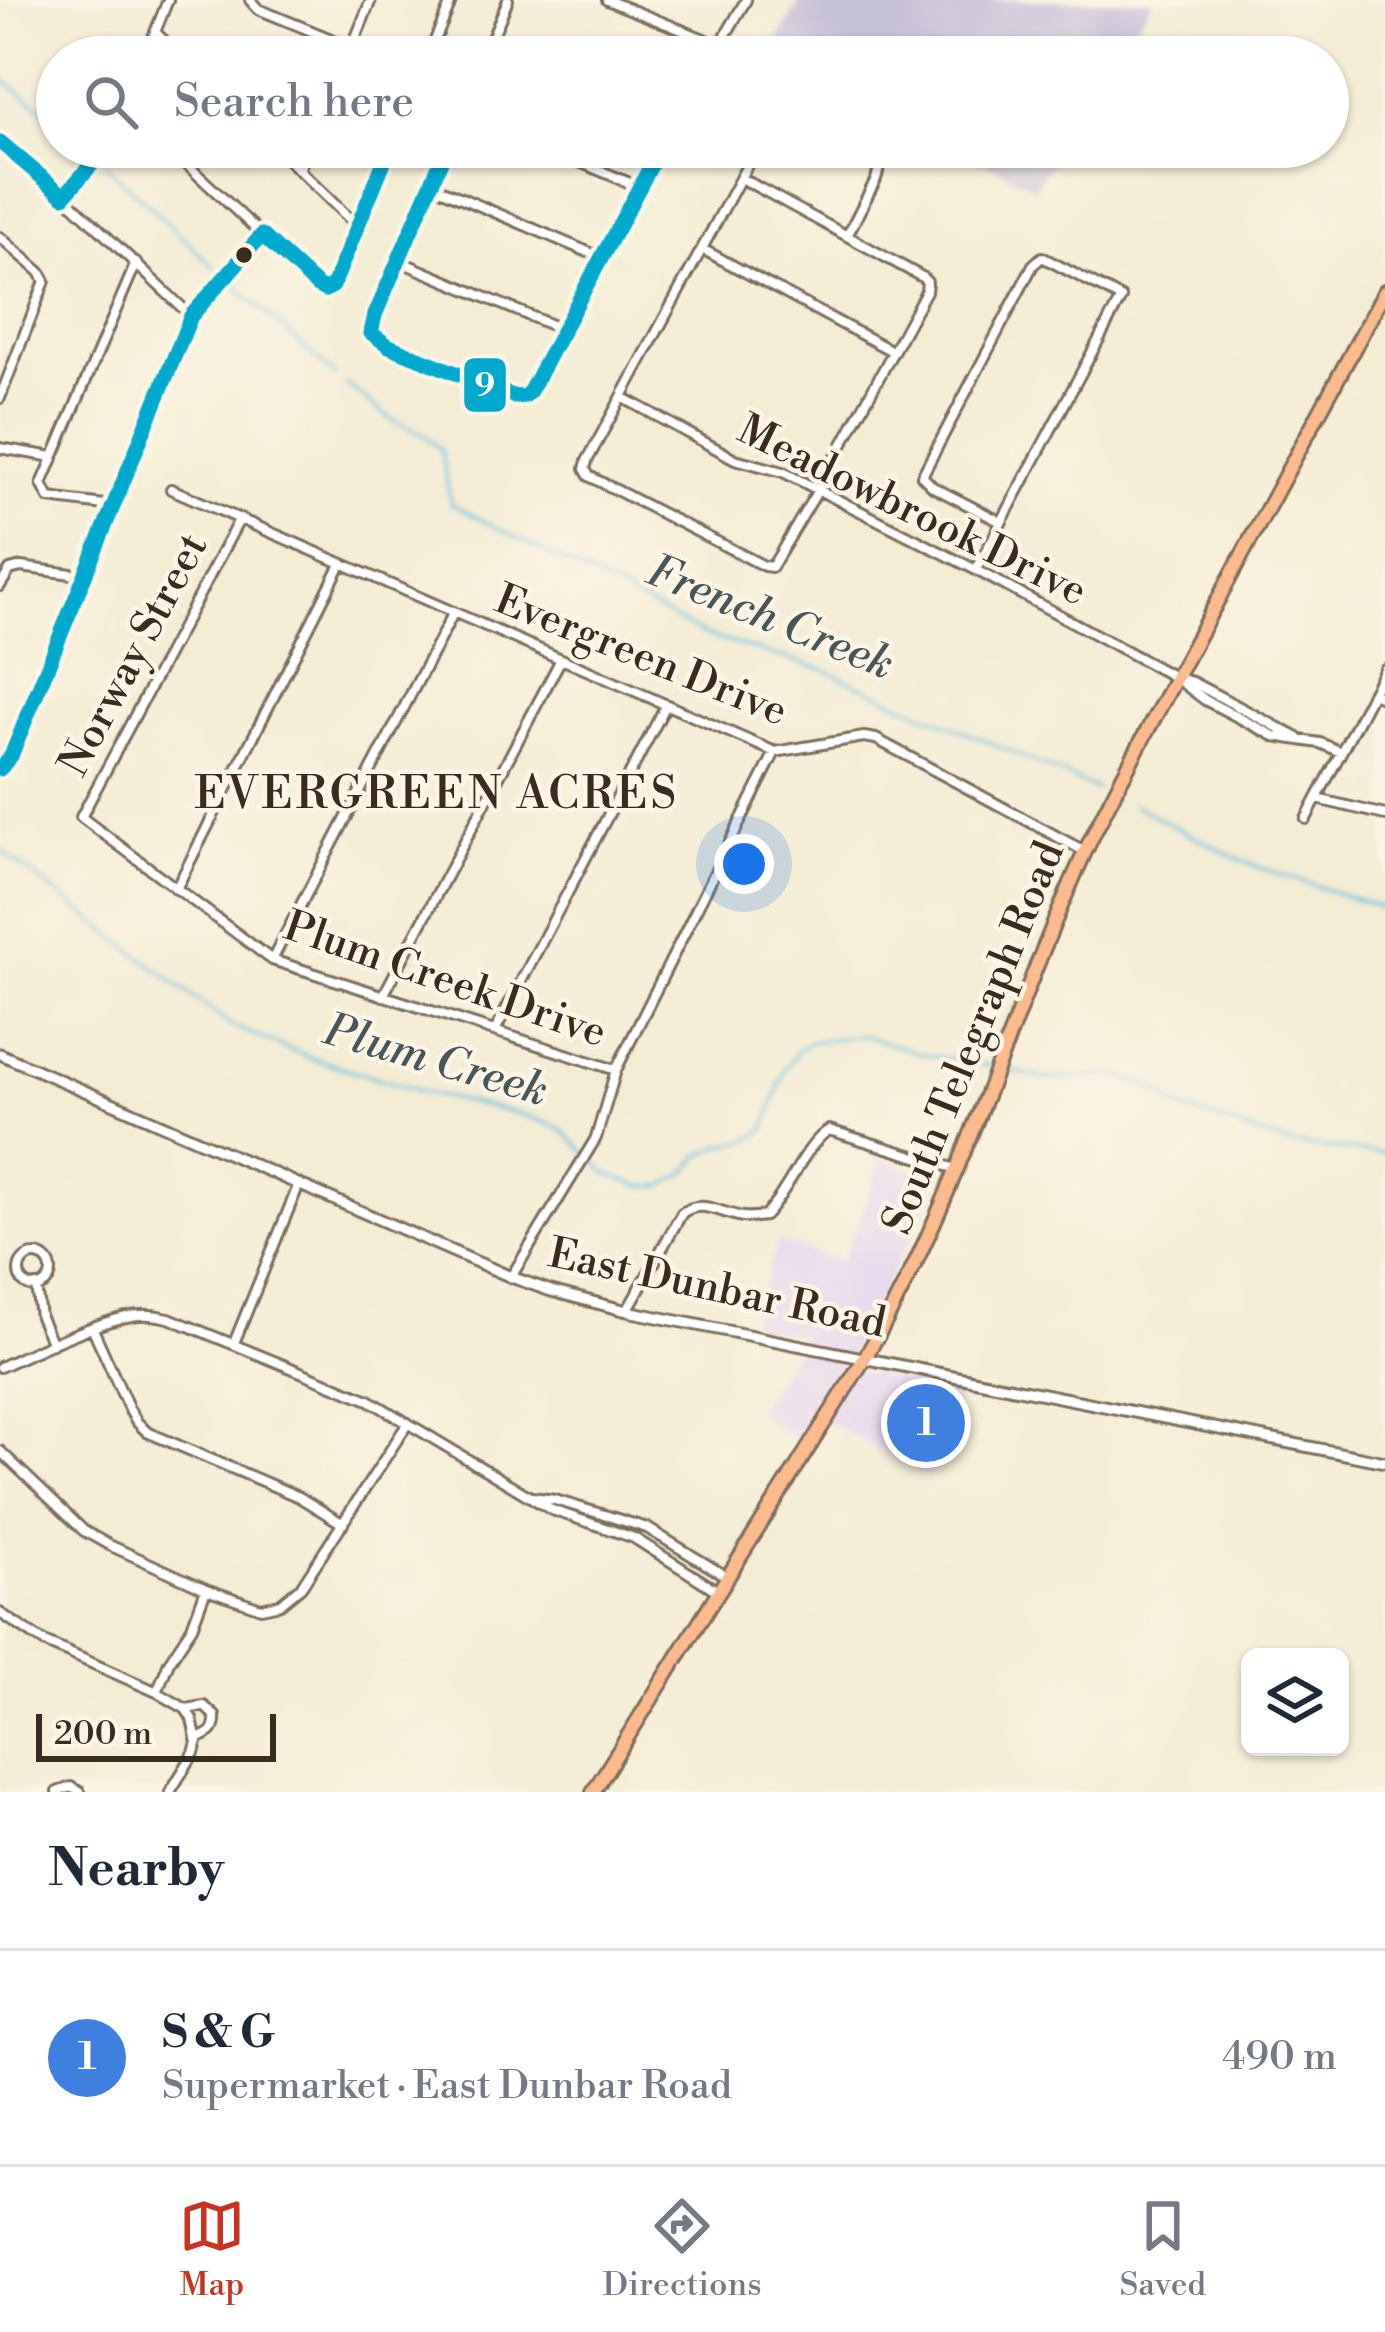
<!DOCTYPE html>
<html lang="en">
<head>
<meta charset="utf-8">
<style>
	:root { --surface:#fff; --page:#f6f6f7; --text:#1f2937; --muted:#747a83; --line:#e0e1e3; --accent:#c8321e }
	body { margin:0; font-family:"Libre Bodoni",serif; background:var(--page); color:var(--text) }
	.controls { position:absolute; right:36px; bottom:36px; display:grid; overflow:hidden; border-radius:18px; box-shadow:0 3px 9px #0004 }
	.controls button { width:108px; height:108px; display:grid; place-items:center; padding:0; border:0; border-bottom:3px solid var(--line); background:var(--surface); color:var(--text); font:60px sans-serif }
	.scale { position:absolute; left:36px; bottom:30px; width:240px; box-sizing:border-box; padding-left:12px; border:6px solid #3b2a1e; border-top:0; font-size:33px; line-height:42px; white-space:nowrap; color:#3b2a1e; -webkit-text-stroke:9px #fcf5e5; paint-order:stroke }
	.you { position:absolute; left:744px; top:864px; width:42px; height:42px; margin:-30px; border:9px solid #fff; border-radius:50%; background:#1a73e8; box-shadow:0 0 0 18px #1a73e833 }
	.badge { display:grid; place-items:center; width:78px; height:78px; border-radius:50%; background:var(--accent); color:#fff; font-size:39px; font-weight:700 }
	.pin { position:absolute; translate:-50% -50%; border:6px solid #fff; box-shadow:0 3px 12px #0006 }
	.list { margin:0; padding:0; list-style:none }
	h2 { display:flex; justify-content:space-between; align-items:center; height:156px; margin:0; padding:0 48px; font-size:51px }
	h2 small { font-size:39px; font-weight:400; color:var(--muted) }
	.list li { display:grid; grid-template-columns:78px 1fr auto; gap:36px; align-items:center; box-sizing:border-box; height:216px; padding:0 48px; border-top:3px solid var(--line) }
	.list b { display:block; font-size:45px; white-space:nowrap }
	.list p { margin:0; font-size:39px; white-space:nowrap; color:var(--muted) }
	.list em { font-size:39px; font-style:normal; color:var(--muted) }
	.icon { flex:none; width:66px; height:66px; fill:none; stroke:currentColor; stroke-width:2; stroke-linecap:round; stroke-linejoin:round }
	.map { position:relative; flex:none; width:1385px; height:1792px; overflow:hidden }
	.search { position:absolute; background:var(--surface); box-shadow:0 3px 9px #0004; left:36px; right:36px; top:36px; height:132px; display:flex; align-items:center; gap:30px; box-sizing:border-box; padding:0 42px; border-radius:66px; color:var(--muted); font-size:45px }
	.sheet { height:372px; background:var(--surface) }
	nav { display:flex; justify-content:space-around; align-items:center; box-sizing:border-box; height:168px; border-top:3px solid var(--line); background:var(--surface); font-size:33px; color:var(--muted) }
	nav a { display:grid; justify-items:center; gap:6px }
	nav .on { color:var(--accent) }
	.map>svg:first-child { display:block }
	.built { fill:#e5d3f1 }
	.industrial { fill:#c7c0d9 }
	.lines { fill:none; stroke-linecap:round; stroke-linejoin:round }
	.stream { stroke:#62bee0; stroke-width:3 }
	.minor-casing { stroke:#7c6e5d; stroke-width:14 }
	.tertiary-casing { stroke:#7c6e5d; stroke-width:15 }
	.primary-casing { stroke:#7c6e5d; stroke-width:18 }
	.minor { stroke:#fff; stroke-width:8 }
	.tertiary { stroke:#fff; stroke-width:9 }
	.primary { stroke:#fcba8d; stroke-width:12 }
	.bus-1-casing { stroke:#fcf5e5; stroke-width:24 }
	.bus-1 { stroke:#00a9ce; stroke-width:15 }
	.bus-dot { fill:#3b2a1e; stroke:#fcf5e5; stroke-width:4.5 }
	.labels { text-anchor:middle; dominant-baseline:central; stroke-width:9; stroke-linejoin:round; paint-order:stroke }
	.street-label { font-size:42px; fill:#3b2a1e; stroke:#fcf5e5 }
	.water-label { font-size:45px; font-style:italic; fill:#475658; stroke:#fcf5e5 }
	.neighbourhood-label { font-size:45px; letter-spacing:3px; fill:#3b2a1e; stroke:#fcf5e5 }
	.line-badge { stroke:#fcf5e5; stroke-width:4.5 }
	.badge-label { font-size:33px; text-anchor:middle; font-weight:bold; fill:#fff }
</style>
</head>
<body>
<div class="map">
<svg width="1385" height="1792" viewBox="0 0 1385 1792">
	<rect width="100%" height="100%" fill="#fcf5e5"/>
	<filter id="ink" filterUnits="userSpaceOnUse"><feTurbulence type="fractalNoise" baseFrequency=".00833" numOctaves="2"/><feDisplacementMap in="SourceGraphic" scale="24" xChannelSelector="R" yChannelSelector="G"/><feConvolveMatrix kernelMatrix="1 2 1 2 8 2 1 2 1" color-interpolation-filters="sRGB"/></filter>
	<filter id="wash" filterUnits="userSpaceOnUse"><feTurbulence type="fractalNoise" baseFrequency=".004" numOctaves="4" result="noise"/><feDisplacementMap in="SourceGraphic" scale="48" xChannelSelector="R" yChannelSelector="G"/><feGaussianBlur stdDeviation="2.7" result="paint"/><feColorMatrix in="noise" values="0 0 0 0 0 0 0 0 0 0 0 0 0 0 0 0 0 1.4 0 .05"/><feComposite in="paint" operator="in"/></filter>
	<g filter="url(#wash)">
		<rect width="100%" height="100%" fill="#f4ecd3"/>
		<path class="built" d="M882,1158l57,21 -96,190 117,21 -30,87 -113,-61 -18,25 -44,-30 50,-76 -55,-9 28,-85 64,21z"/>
		<path class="industrial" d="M801,0h352l-36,57h-333l-13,-7z
			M956,147h104l-25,41z"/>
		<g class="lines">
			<path class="stream" d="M0,77l57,43
				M106,165l109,103
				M232,283l103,92
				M346,384l46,36 32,15 17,15 10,54 256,132 118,34 271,119
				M1133,805l116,59 136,45
				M0,850l232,176 79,32 123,37 87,19 39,14 47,45 32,13h24l22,-12 15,-18 22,-11 24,-4 12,-6 8,-8 19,-58 13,-19 13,-8 50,-7 62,19 71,13
				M1003,1069l44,10 72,-4 31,11 28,21 109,37 98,10"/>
		</g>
	</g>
	<g filter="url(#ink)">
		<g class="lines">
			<g class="minor-casing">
				<path id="minor" d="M250,0l8,9 95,39
					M607,0l112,45
					M155,32l26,25
					M491,40l43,17
					M145,57l23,-57
					M348,57l23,-57
					M428,57l24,-57
					M484,57l24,-57
					M713,57l33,-57
					M0,142l64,54 127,120
					M168,147l149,139 8,4 8,-4 57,-139
					M275,147l82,79
					M447,147l-72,168 -4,18 18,13 126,51 10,-1 5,-5 131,-244
					M544,147l95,40
					M299,170l10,-23
					M741,178l181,99 5,5 -1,9 -108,199 -46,77 -8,-1 -175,-90 -4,-7 2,-8 170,-314
					M431,185l171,73
					M64,196l43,-49
					M848,234l28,-55 4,-14 -4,-6 -21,-12
					M0,237l40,35 5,9 -45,117
					M704,250l188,101
					M399,261l162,68
					M622,397l113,62 48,13 193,98 200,108 29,22 69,36 46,7 21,9
					M0,448l53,9
					M171,489l604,263 89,-15 12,2 208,112
					M112,506l-63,-8 -7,-14 94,-221
					M239,520l-158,297 191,143 344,110
					M976,570l145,-272 -79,-41 -9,8 -111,211 11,11 68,35
					M0,586l10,-16 11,-3 65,9
					M1178,678l14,4 106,56
					M1373,693l12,5
					M0,769l6,-4 5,-9 180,-440 71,-81
					M1317,799l68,16
					M1306,819l79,-150
					M176,889l165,-325
					M272,960l182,-348
					M383,996l178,-337
					M495,1031l171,-326
					M19 1271a16 16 0 1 1 32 0a16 16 0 1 1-32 0Z
					M511,1277l85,-139 20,-68 159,-318
					M36,1286l4,31 12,27
					M627,1311l55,-98c20,-15 39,1 61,4 8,1 15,0 22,-1 22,-23 41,-73 64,-86l127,39
					M93,1329l36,80 8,13 10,10 152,65 44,27
					M234,1343l65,-159
					M0,1367c32,-15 106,-50 140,-52 10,-1 20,1 29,3l200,82 183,110 82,28 85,54
					M0,1451l84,80 25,14 97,44 55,19 19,-4 21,-17 107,-164
					M532,1497l23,3 92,28 80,49
					M0,1613l44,29 113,50 29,17 6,10 5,23 -3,11 -24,39
					M157,1692l12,-30 23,-35 14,-38
					M186,1709l18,-3 11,10c1,15 -5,18 -19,23
					M57,1792l14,-5 9,5"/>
			</g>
			<g class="tertiary-casing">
				<path id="tertiary" d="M0,1054l511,223 40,14 76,20 758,151"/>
			</g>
			<g class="primary-casing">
				<path id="primary" d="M593,1792l273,-436c93,-158 142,-336 218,-502 33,-71 73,-140 110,-210 64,-118 127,-236 191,-353"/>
			</g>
			<use href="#minor" class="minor"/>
			<use href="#tertiary" class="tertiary"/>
			<use href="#primary" class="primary"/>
			<g class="bus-1-casing">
				<path id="bus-1" d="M0,142l64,54 43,-49
					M447,147l-72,168 -4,18 18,13 126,51 10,-1 5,-5 131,-244
					M0,769l11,-13 180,-440 71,-81 55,51 8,4 8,-4 57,-139"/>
			</g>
			<use href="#bus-1" class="bus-1"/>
		</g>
	</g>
	<circle class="bus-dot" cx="244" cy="255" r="10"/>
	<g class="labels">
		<g class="street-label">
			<text transform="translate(912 511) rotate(26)">Meadowbrook Drive</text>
			<text transform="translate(134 655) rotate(-62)">Norway Street</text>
			<text transform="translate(641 656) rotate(22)">Evergreen Drive</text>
			<text transform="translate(445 980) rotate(19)">Plum Creek Drive</text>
			<text transform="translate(974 1038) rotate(-68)">South Telegraph Road</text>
			<text transform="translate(717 1289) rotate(12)">East Dunbar Road</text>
		</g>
		<g class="water-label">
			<text transform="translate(770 618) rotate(22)">French Creek</text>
			<text transform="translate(436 1061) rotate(16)">Plum Creek</text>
		</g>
		<g class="neighbourhood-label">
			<text x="437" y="794">EVERGREEN ACRES</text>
		</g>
	</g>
	<rect class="line-badge" x="462" y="356" width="46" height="58" rx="12" fill="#00a9ce"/>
	<g class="badge-label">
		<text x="485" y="396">9</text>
	</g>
</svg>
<div class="controls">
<button><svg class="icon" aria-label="layers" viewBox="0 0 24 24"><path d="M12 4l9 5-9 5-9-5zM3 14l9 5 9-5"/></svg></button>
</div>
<div class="scale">200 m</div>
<div class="you"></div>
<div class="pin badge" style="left:926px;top:1423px;background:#3f7fe0">1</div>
<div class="search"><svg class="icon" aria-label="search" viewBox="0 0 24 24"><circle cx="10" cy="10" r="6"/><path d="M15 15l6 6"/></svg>Search here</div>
</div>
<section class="sheet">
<h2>Nearby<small></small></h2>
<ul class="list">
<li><span class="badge" style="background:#3f7fe0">1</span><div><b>S &amp; G</b><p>Supermarket · East Dunbar Road</p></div><em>490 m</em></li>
</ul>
</section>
<nav>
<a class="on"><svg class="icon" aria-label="map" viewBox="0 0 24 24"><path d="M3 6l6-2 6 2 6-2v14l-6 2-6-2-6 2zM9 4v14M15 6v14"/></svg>Map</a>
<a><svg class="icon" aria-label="directions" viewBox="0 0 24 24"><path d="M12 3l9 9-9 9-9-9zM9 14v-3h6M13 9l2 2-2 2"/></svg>Directions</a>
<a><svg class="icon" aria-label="saved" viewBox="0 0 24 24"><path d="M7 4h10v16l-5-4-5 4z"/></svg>Saved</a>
</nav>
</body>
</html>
